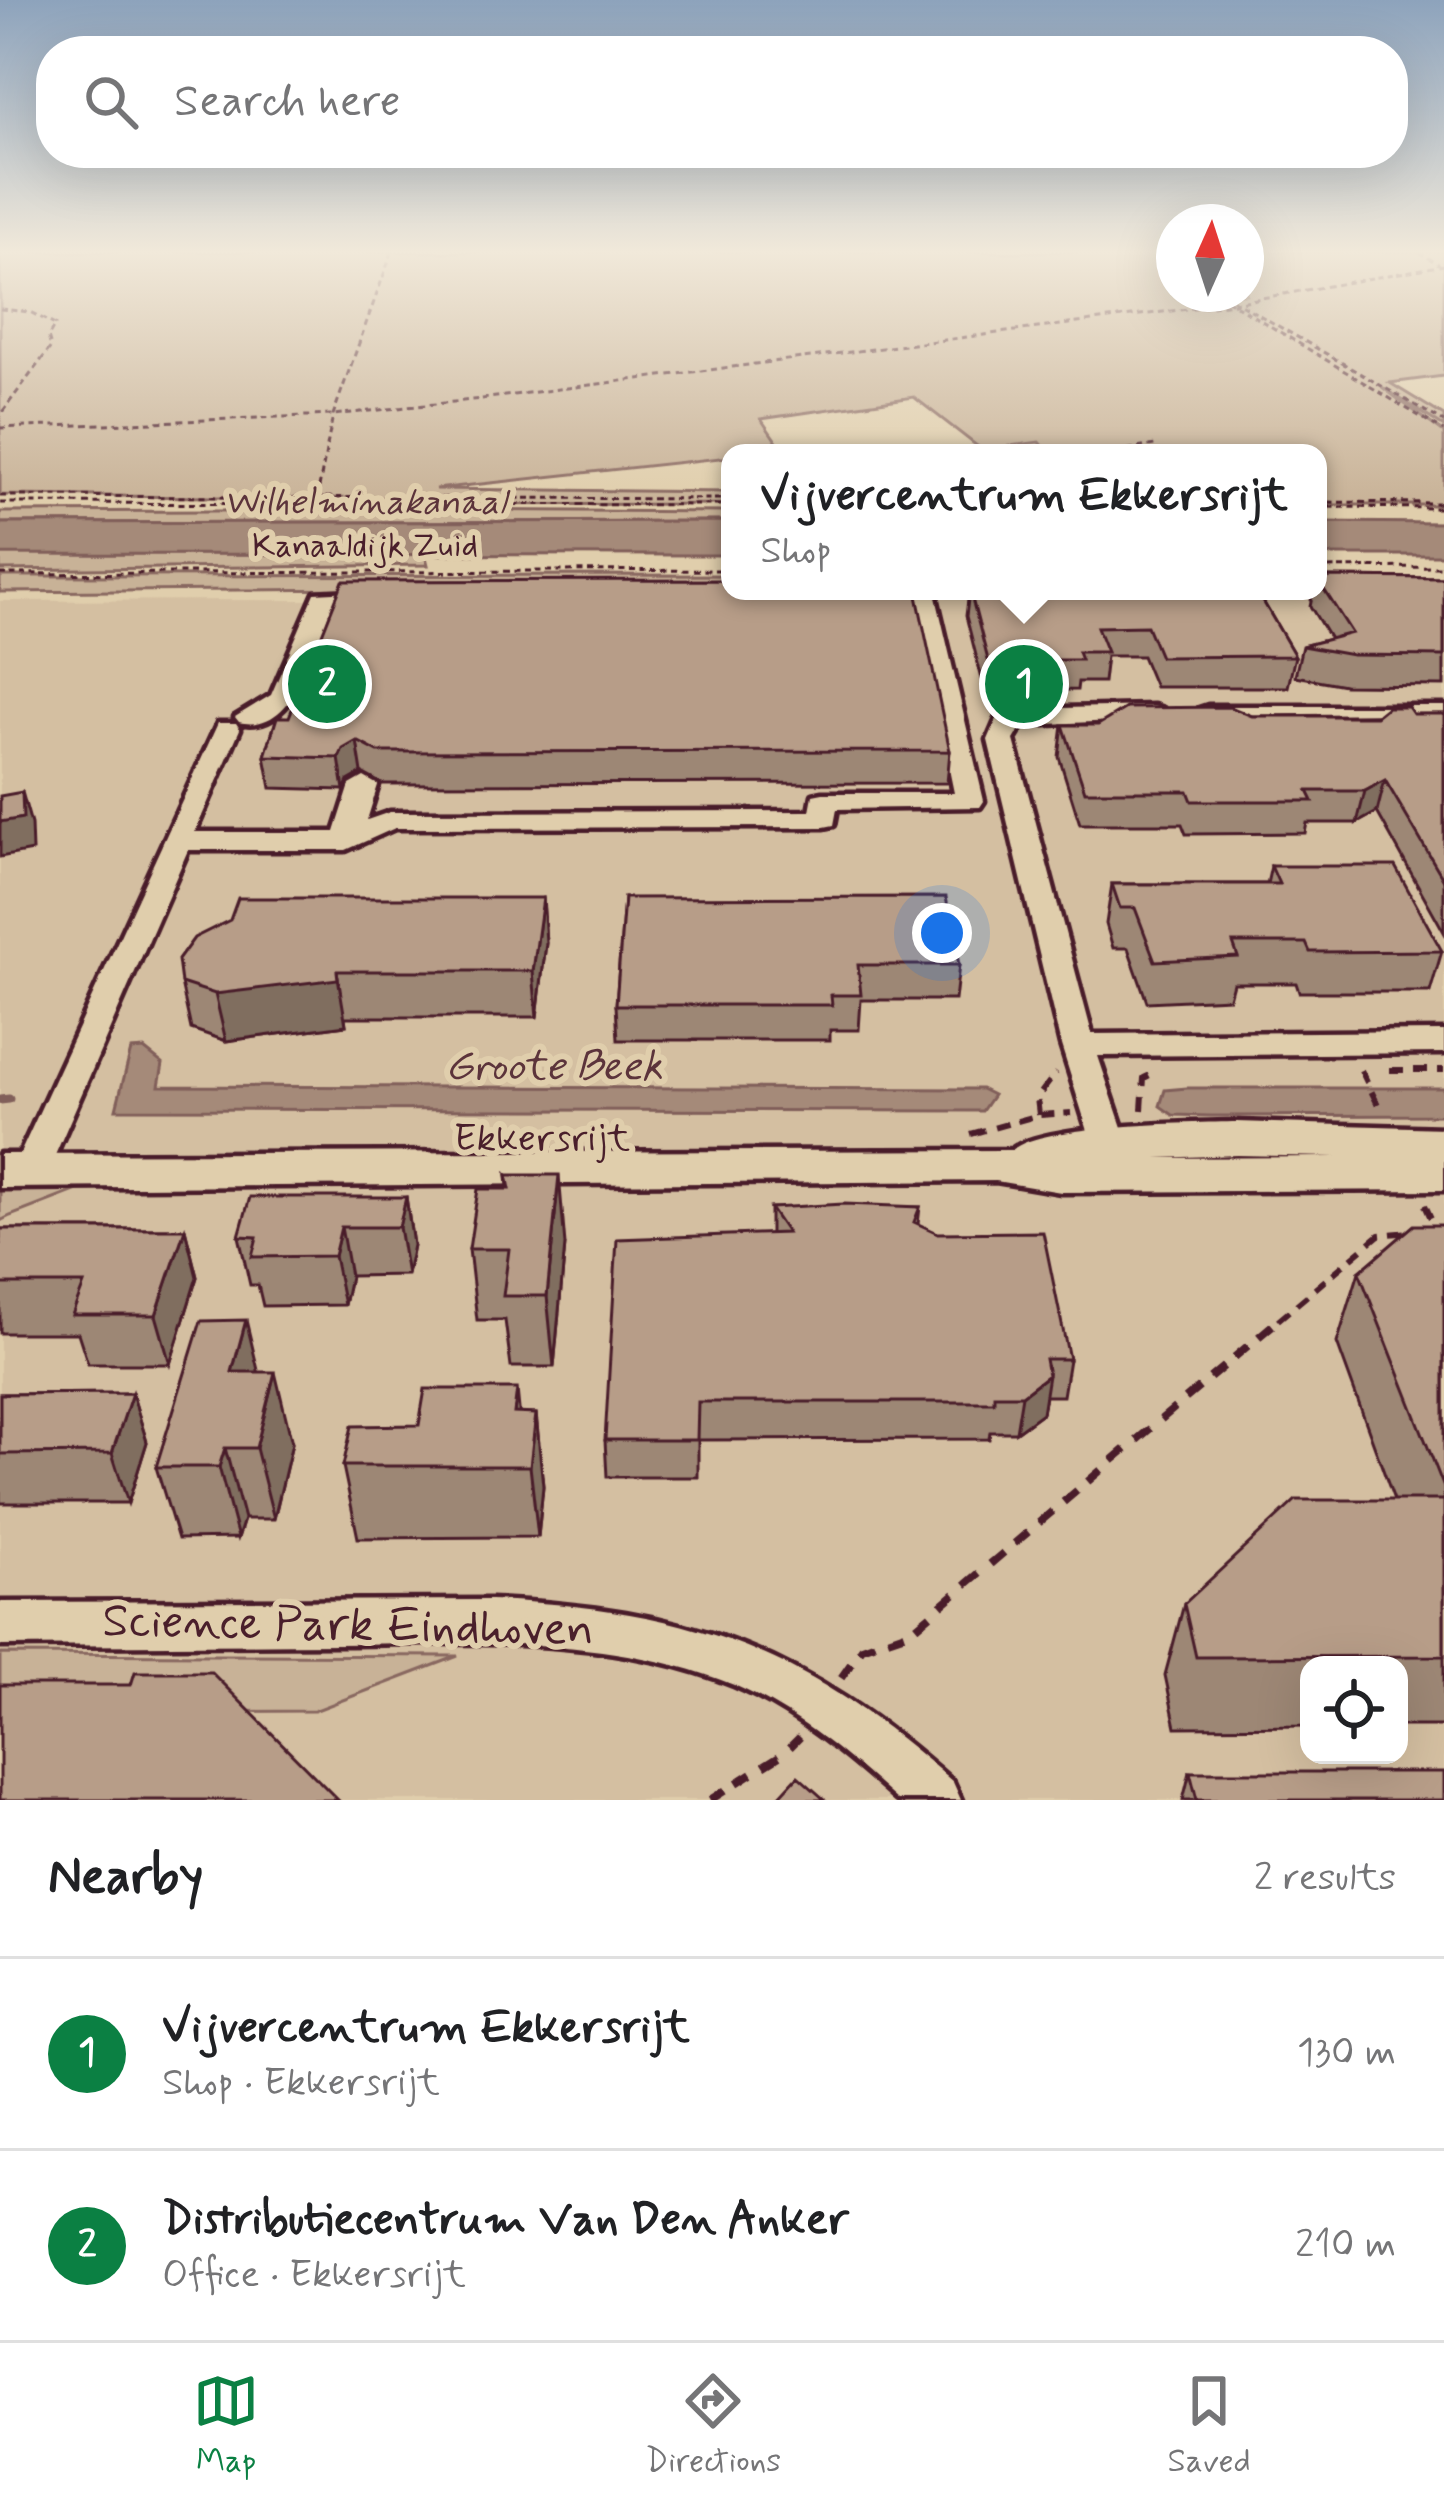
<!DOCTYPE html>
<html lang="en">
<head>
<meta charset="utf-8">
<style>
	:root { --surface:#fff; --page:#f6f6f6; --text:#202124; --muted:#757577; --line:#e0e0e0; --accent:#0b8043 }
	body { margin:0; font-family:Mynerve,sans-serif; background:var(--page); color:var(--text) }
	.controls { position:absolute; right:36px; bottom:36px; display:grid; overflow:hidden; border-radius:24px; box-shadow:0 12px 48px #0002 }
	.controls button { width:108px; height:108px; display:grid; place-items:center; padding:0; border:0; border-bottom:3px solid var(--line); background:var(--surface); color:var(--text); font:60px sans-serif }
	.compass { position:absolute; left:1156px; top:204px; width:108px; height:108px; border-radius:50%; background:var(--surface); box-shadow:0 12px 48px #0002; rotate:3deg }
	.you { position:absolute; left:942px; top:933px; width:42px; height:42px; margin:-30px; border:9px solid #fff; border-radius:50%; background:#1a73e8; box-shadow:0 0 0 18px #1a73e833 }
	.badge { display:grid; place-items:center; width:78px; height:78px; border-radius:50%; background:var(--accent); color:#fff; font-size:39px; font-weight:700 }
	.pin { position:absolute; translate:-50% -50%; border:6px solid #fff; box-shadow:0 3px 12px #0006 }
	.popup { position:absolute; left:721px; top:444px; width:606px; height:156px; box-sizing:border-box; display:grid; place-content:center; border-radius:24px; background:var(--surface); filter:drop-shadow(0 3px 9px #0005); font-size:39px; white-space:nowrap; color:var(--muted) }
	.popup b { font-size:45px; color:var(--text) }
	.popup::after { content:''; position:absolute; left:50%; top:100%; margin-left:-24px; border:24px solid transparent; border-top-color:var(--surface) }
	.list { margin:0; padding:0; list-style:none }
	h2 { display:flex; justify-content:space-between; align-items:center; height:156px; margin:0; padding:0 48px; font-size:51px }
	h2 small { font-size:39px; font-weight:400; color:var(--muted) }
	.list li { display:grid; grid-template-columns:78px 1fr auto; gap:36px; align-items:center; box-sizing:border-box; height:192px; padding:0 48px; border-top:3px solid var(--line) }
	.list b { display:block; font-size:45px; white-space:nowrap }
	.list p { margin:0; font-size:39px; white-space:nowrap; color:var(--muted) }
	.list em { font-size:39px; font-style:normal; color:var(--muted) }
	.icon { flex:none; width:66px; height:66px; fill:none; stroke:currentColor; stroke-width:2; stroke-linecap:round; stroke-linejoin:round }
	.map { position:relative; flex:none; width:1444px; height:1800px; overflow:hidden }
	.search { position:absolute; background:var(--surface); box-shadow:0 12px 48px #0002; left:36px; right:36px; top:36px; height:132px; display:flex; align-items:center; gap:30px; box-sizing:border-box; padding:0 42px; border-radius:48px; color:var(--muted); font-size:45px }
	.sheet { height:540px; background:var(--surface) }
	nav { display:flex; justify-content:space-around; align-items:center; box-sizing:border-box; height:168px; border-top:3px solid var(--line); background:var(--surface); font-size:33px; color:var(--muted) }
	nav a { display:grid; justify-items:center; gap:6px }
	nav .on { color:var(--accent) }
	.map>svg:first-child { display:block }
	.built { fill:#d4bfa1; fill-rule:evenodd }
	.green { fill:#c8b297; stroke:#896861; stroke-width:3 }
	.water { fill:#a58a79; stroke:#815f5a; stroke-width:3 }
	.lines { fill:none; stroke-linecap:round; stroke-linejoin:round }
	.stream { stroke:#815f5a; stroke-width:9 }
	.minor-casing { stroke:#4a1f2b; stroke-width:9 }
	.major-casing { stroke:#4a1f2b; stroke-width:9 }
	.path-far2 { stroke:#4a1f2b; stroke-width:3; stroke-dasharray:6 4.5; stroke-linecap:butt }
	.path-far1 { stroke:#4a1f2b; stroke-width:6; stroke-dasharray:14 10; stroke-linecap:butt }
	.path { stroke:#4a1f2b; stroke-width:8; stroke-dasharray:18 14; stroke-linecap:butt }
	.minor { fill:#e0ceac; fill-rule:evenodd }
	.major { fill:#e0ceac; fill-rule:evenodd }
	.wall { fill:#9d8775; stroke:#4a1f2b; stroke-width:3 }
	.shaded-wall { fill:#806e5f; stroke:#4a1f2b; stroke-width:3 }
	.building { fill:#b79d88; stroke:#4a1f2b; stroke-width:3 }
	.labels { text-anchor:middle; dominant-baseline:central; stroke-width:12; stroke-linejoin:round; paint-order:stroke }
	.far-street-label { font-size:33px; fill:#4a1f2b; stroke:#e0ceac }
	.far-water-label { font-size:36px; font-style:italic; fill:#5c343b; stroke:#e0ceac }
	.street-label { font-size:39px; fill:#4a1f2b; stroke:#e0ceac }
	.water-label { font-size:42px; font-style:italic; fill:#5c343b; stroke:#e0ceac }
	.near-street-label { font-size:48px; fill:#4a1f2b; stroke:#e0ceac }
</style>
</head>
<body>
<div class="map">
<svg width="1444" height="1800" viewBox="0 0 1444 1800">
	<rect width="100%" height="100%" fill="#e0ceac"/>
	<filter id="ink" filterUnits="userSpaceOnUse"><feTurbulence type="fractalNoise" baseFrequency=".00833" numOctaves="2"/><feDisplacementMap in="SourceGraphic" scale="24" xChannelSelector="R" yChannelSelector="G"/><feConvolveMatrix kernelMatrix="1 2 1 2 8 2 1 2 1" color-interpolation-filters="sRGB"/></filter>
	<g filter="url(#ink)">
		<path class="built" d="M1444,596v1204h-1444v-1199zM1309,1665h90v90h-90z"/>
		<path class="green" d="M0,252h1174v42h72v-42h198v124l-54,7 54,33v11l-62,-40 62,46v72h-126v-52h-269l-10,-11 -57,8 -68,-53 -153,22 20,29 -11,4 -40,1v4l-295,32 295,3v12l-311,1 2,-6 -421,-4z
			M417,510l313,2v9l-730,2v-11z
			M0,554h415l11,3 2,8 -428,5z
			M730,575v11l-730,6v-16z
			M93,1184l-83,32 -10,5v-33z
			M0,1654l458,2 -144,55 -314,2z"/>
		<path class="water" d="M730,521v34l-730,-1v-31z
			M1318,522l126,1v32h-126z
			M144,1049l19,15 -4,22 822,3 12,6 -11,16 -866,-2 15,-59z
			M1187,1088h257v27l-233,1 -38,-1 -13,-9 5,-16z"/>
		<g class="lines">
			<path class="stream" d="M0,1100l9,-1"/>
			<g class="minor-casing">
				<path id="minor" d="M373,590l8,2v10l-49,3c-16,39 -36,131 -93,117l-4,-5 36,-22 44,-102z
					M874,591h54l8,6 48,204 -4,6 -143,2 -3,16 -10,2 -429,1 -49,22h-158l-139,319 -5,9 -13,4 -13,-4 -5,-9 205,-446h18l4,6 -45,103h140l15,-47 14,-8 14,8 -11,35 23,-8 420,-1 3,-16 10,-2h131l-39,-189 -46,-2 -3,-5z
					M1154,706l9,3 4,5 -4,5 -140,6 -9,15 78,294 352,-3v22l-346,3 36,107 -5,9 -13,4 -13,-4 -5,-9 -37,-118 -73,-305 9,-21 20,-10z
					M1208,706h236v16l-245,-3 -4,-5 4,-5z
					M491,1600c199,8 313,50 462,182l8,18h-64c-49,-44 -102,-89 -163,-115 -124,-51 -265,-42 -397,-41 -112,1 -225,1 -337,2v-44z"/>
			</g>
			<g class="major-casing">
				<path id="major" d="M1237,1122l207,6v62l-383,2 -65,-11 -996,7v-34l1012,-4c30,-26 179,-27 225,-28zM1237,1155l101,2 -182,1z"/>
			</g>
			<path class="path-far2" d="M1159,252l15,11
				M1169,252l5,4
				M1419,252l21,13
				M1217,294l227,137
				M1223,294l221,128
				M0,309l30,3 25,13 -7,12 3,10 -51,68
				M0,428l333,-13 148,-16 753,-96 210,-38
				M1107,453l48,-8
				M0,496l730,3
				M317,498l16,-83 59,-163
				M1318,502l126,1
				M0,503l730,2
				M1318,507l126,1
				M1318,568l126,-1
				M0,574l730,-4"/>
			<path class="path-far1" d="M1361,1070l21,43
				M1390,1070h54
				M1142,1110l2,-32 12,-6
				M1039,1115l-2,-17 19,-25
				M971,1134l68,-19 32,-2
				M1425,1205l10,22
				M1278,1320l101,-85 31,-3"/>
			<path class="path" d="M841,1678l21,-30 49,-17 371,-314
				M710,1800l74,-47 16,-16"/>
			<use href="#minor" class="minor"/>
			<use href="#major" class="major"/>
		</g>
		<path class="wall" d="M1318,577l126,1v108l-100,-1 -49,-9 7,-30 28,-7 -20,-33 3,-15h5z
			M969,591h288l38,65 -7,31h-133l-13,-31h-36l-3,26h-25l-1,8 -92,1 -19,-75z
			M1444,714v218l-67,-120 -20,11h-50l-2,10 -119,1 -4,-10h-102l-21,-67 4,-32h35l154,-9z
			M277,717l673,34 -3,32 -565,1 -20,-11 -14,8 -4,9 -73,-2 -6,-32z
			M1271,866l171,85 -12,41h-131l-3,-9h-63l-4,15 -82,4 -19,-54h-15l-7,-24 6,-40h155z
			M543,898l3,45 -9,74h-192l1,8 -120,16 -35,-12 -10,-46z
			M624,898l335,67 -4,35h-94l-2,30h-29v10h-212l-2,-35z
			M507,1175l58,70 -11,122h-43l-6,-47h-28l-8,-71 39,-60z
			M406,1197l7,48 -6,30 -57,1 -6,29 -81,1 -5,-21h-8l-11,-49z
			M920,1207l-2,17 151,135 -6,37h-18l-3,17 -26,19h-26l-1,7 -291,1v37h-91l-2,-37 165,-207v-25z
			M1444,1225v501h-45v-61h-90v61l-133,1 -11,-52 19,-71 210,-104 -57,-157 22,-71z
			M0,1229h185l12,48 -27,87h-82l-10,-31h-78z
			M258,1372l34,71 -18,76h-30l-6,19 -60,1 -22,-72z
			M132,1393l15,49 -19,61h-128v-109z
			M519,1414h17l7,72 -5,51 -180,1 -15,-72 76,-41z
			M1190,1772l254,28h-261z"/>
		<path class="shaded-wall" d="M357,741l5,32 -14,8 -4,9 -5,-32 4,-9z
			M1385,780l-8,32 -20,11 8,-32z
			M22,792l9,32 1,27 -32,6v-35z
			M543,898l3,45 -9,74 -4,-46z
			M337,971l9,54 -120,16 -11,-47z
			M559,1175l6,70 -11,122 -7,-71z
			M406,1197l7,48 -6,30 -8,-48z
			M341,1227l9,49 -6,29 -10,-49z
			M185,1229l12,48 -27,87 -14,-49z
			M246,1320l17,71 -31,-19z
			M275,1372l17,71 -18,76 -18,-71z
			M1048,1375l-6,38 -26,19 6,-37z
			M517,1389l7,71 -10,-47z
			M132,1393l15,49 -19,61 -16,-50z
			M536,1414l7,72 -5,51 -8,-71z
			M225,1448l19,71 -6,19 -19,-71z"/>
		<path class="building" d="M1318,577l126,1v78l-92,-1 -50,-9 50,-13 -34,-53z
			M730,580v11h186l34,160 -572,1 -21,-11 -14,8 -4,9 -74,-2 12,-39h12l54,-136z
			M970,591h287l38,65 -135,1 -13,-31 -50,1 10,25h-29l3,8h-93z
			M1230,707l22,9h124l11,-9h21l5,7h31v166l-59,-100 -20,11h-57l5,10h-121l-4,-10h-103l-22,-66h35l28,-17z
			M22,792l1,26 -23,4v-26z
			M1271,866h124l47,85 -132,1 -4,-9h-73l5,14 -83,4 -20,-53h-15l-8,-24h167z
			M946,897l13,68h-101l3,30h-30l1,10h-216l8,-107z
			M238,898h305l-10,73h-196l1,8 -123,15 -34,-11 -3,-23 16,-22 36,-18z
			M507,1175h52l-12,121h-44l6,-47h-40l9,-60h32z
			M250,1197h156l-7,30h-58l-7,29 -82,1 5,-20 -18,-1z
			M844,1204l76,3 -6,15 24,11 105,-1 26,127h-24l3,16 -26,20h-28v7h-296l-1,38h-92l12,-201 170,-6 -17,-25z
			M1414,1225h30v263l-85,-216z
			M0,1229h185l-29,86h-84l12,-31h-84z
			M246,1320l-14,52h43l-19,76h-31l-6,19h-63l45,-146z
			M425,1389h92l-3,24 22,1 -6,52h-187l9,-40 67,-1z
			M132,1393l-20,60 -112,1v-60z
			M1296,1500h148v156l-248,1 -12,-53z
			M135,1672h76l127,128h-338v-115h131z
			M1190,1772h254v28h-247z
			M798,1776l27,24h-49z"/>
	</g>
	<linearGradient id="sky" x2="0" y2="1"><stop stop-color="#8da3bc"/><stop offset="0.5" stop-color="#f1e9da"/><stop offset="1" stop-color="#f1e9da" stop-opacity="0"/></linearGradient>
	<rect width="1444" height="504" fill="url(#sky)"/>
	<g class="labels">
		<g class="far-street-label">
			<text x="365" y="547">Kanaaldijk Zuid</text>
		</g>
		<g class="far-water-label">
			<text x="365" y="503">Wilhelminakanaal</text>
		</g>
		<g class="street-label">
			<text x="542" y="1139">Ekkersrijt</text>
		</g>
		<g class="water-label">
			<text x="554" y="1067">Groote Beek</text>
		</g>
		<g class="near-street-label">
			<text transform="translate(348 1626) rotate(1)">Science Park Eindhoven</text>
		</g>
	</g>
</svg>
<div class="controls">
<button><svg class="icon" aria-label="locate" viewBox="0 0 24 24"><circle cx="12" cy="12" r="6"/><path d="M12 2v4M12 18v4M2 12h4M18 12h4"/></svg></button>
</div>
<svg class="compass" viewBox="-18 -18 36 36"><path d="M0-13l5 13h-10z" fill="#e53935"/><path d="M0 13l5-13h-10z" fill="#757577"/></svg>
<div class="you"></div>
<div class="pin badge" style="left:1024px;top:684px">1</div>
<div class="popup"><b>Vijvercentrum Ekkersrijt</b>Shop</div>
<div class="pin badge" style="left:327px;top:684px">2</div>
<div class="search"><svg class="icon" aria-label="search" viewBox="0 0 24 24"><circle cx="10" cy="10" r="6"/><path d="M15 15l6 6"/></svg>Search here</div>
</div>
<section class="sheet">
<h2>Nearby<small>2 results</small></h2>
<ul class="list">
<li><span class="badge">1</span><div><b>Vijvercentrum Ekkersrijt</b><p>Shop · Ekkersrijt</p></div><em>130 m</em></li>
<li><span class="badge">2</span><div><b>Distributiecentrum Van Den Anker</b><p>Office · Ekkersrijt</p></div><em>210 m</em></li>
</ul>
</section>
<nav>
<a class="on"><svg class="icon" aria-label="map" viewBox="0 0 24 24"><path d="M3 6l6-2 6 2 6-2v14l-6 2-6-2-6 2zM9 4v14M15 6v14"/></svg>Map</a>
<a><svg class="icon" aria-label="directions" viewBox="0 0 24 24"><path d="M12 3l9 9-9 9-9-9zM9 14v-3h6M13 9l2 2-2 2"/></svg>Directions</a>
<a><svg class="icon" aria-label="saved" viewBox="0 0 24 24"><path d="M7 4h10v16l-5-4-5 4z"/></svg>Saved</a>
</nav>
</body>
</html>
